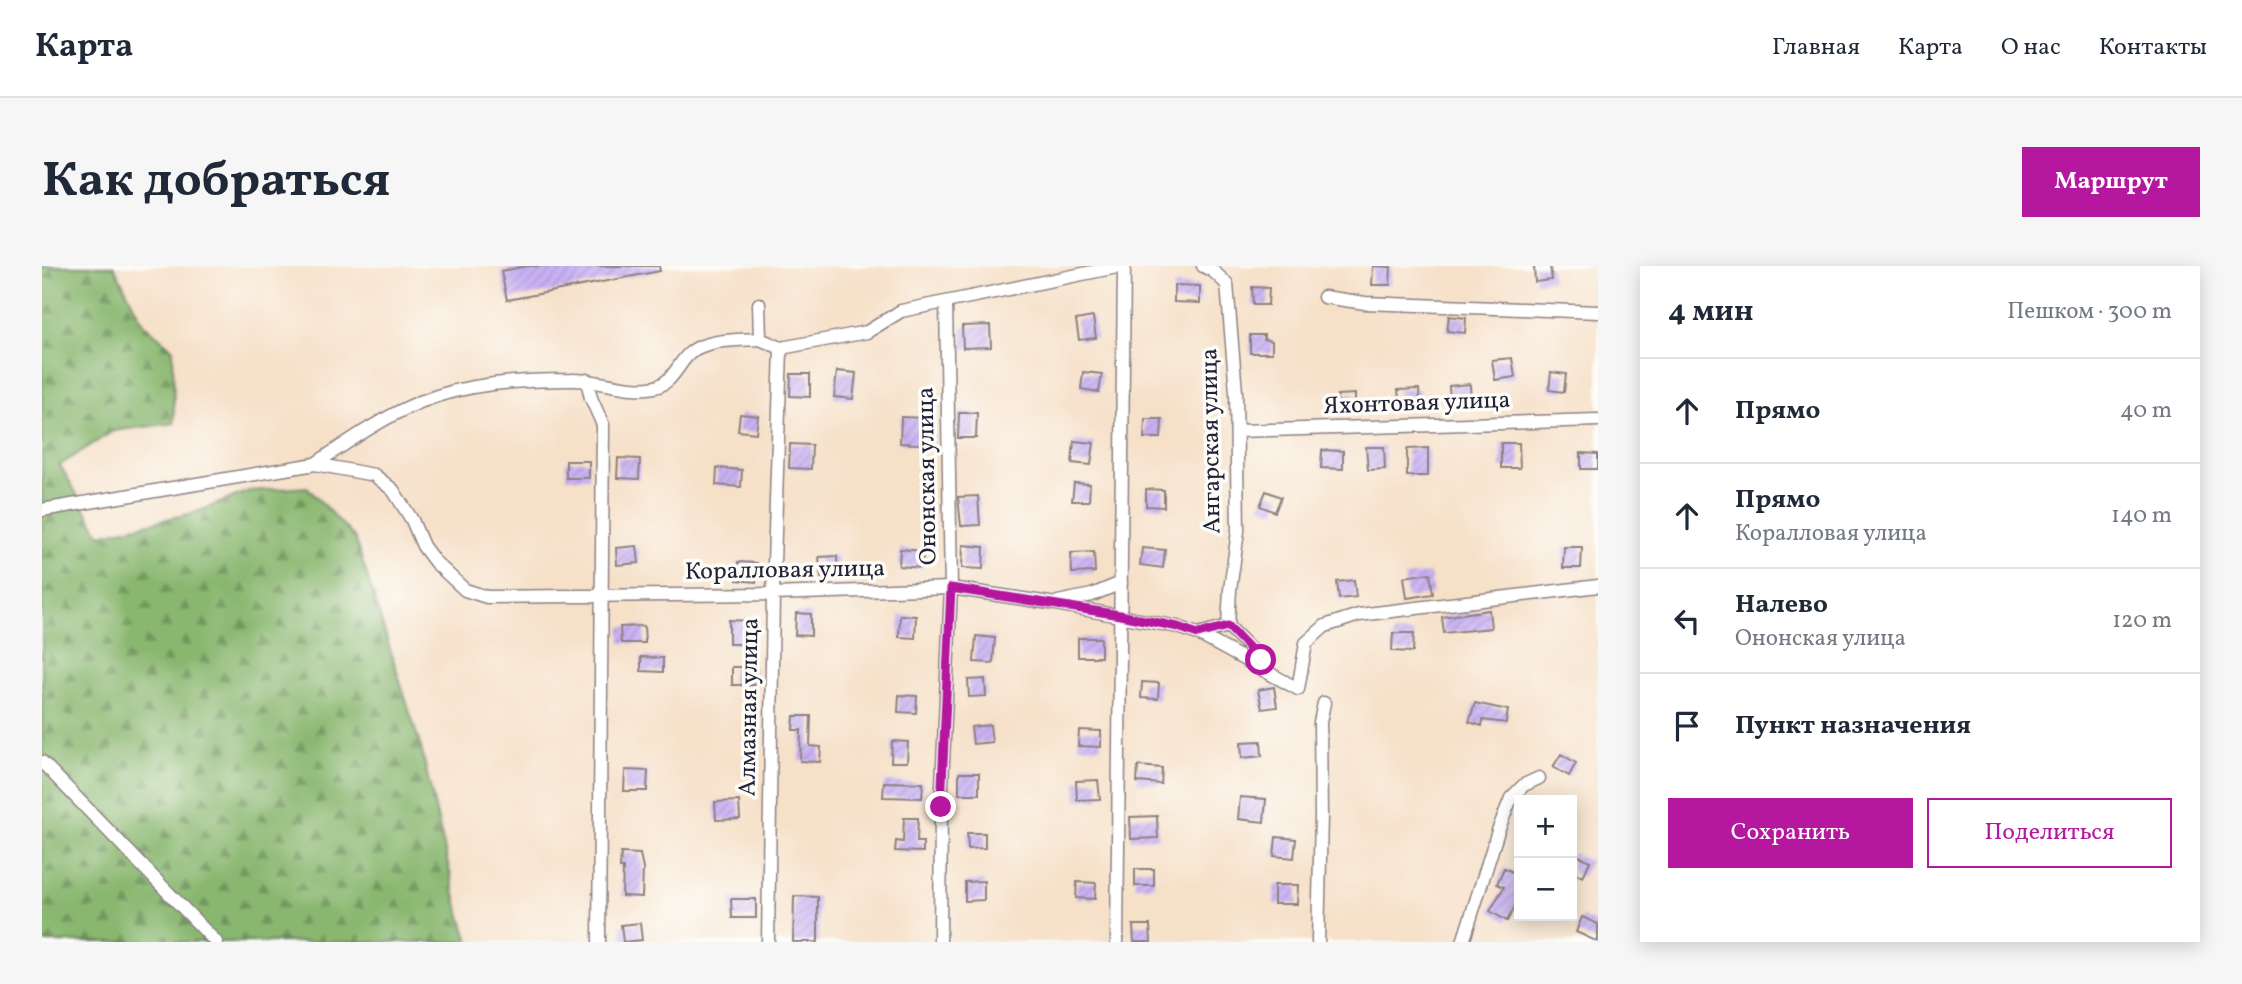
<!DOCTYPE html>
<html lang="ru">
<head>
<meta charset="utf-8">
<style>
	:root { --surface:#fff; --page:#f6f6f7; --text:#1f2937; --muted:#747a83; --line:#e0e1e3; --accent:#b5179e }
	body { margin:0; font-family:Vollkorn,serif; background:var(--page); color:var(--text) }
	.controls { position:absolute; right:21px; bottom:21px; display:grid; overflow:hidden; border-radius:0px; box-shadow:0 4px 18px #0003 }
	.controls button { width:63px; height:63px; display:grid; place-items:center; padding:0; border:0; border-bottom:2px solid var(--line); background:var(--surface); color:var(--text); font:35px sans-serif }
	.stop { position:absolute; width:21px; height:21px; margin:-16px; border:5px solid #b5179e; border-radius:50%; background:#fff }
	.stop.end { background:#b5179e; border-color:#fff; box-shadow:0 2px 7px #0008 }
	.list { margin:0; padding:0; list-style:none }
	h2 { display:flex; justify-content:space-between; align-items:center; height:91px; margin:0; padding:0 28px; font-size:30px }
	h2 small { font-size:23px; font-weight:400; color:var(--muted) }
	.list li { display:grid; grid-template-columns:46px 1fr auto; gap:21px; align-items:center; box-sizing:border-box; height:105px; padding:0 28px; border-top:2px solid var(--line) }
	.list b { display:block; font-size:26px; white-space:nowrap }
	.list p { margin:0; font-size:23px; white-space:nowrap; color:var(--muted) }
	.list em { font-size:23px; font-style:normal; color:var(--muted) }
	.actions { display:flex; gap:14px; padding:21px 28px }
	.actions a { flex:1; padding:16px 0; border:2px solid var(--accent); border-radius:0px; text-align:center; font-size:24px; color:var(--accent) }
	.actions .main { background:var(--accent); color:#fff }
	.icon { flex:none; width:38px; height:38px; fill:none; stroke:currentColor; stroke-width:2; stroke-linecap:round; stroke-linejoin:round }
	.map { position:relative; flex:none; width:1556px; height:676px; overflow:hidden; border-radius:0px }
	header { display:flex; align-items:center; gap:42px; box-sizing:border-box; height:98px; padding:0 35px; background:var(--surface); border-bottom:2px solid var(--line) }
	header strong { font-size:33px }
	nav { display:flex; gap:38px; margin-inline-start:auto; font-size:24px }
	.intro { display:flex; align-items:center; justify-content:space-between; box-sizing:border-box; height:168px; padding:0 42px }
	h1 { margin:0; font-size:49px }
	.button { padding:18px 32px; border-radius:0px; background:var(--accent); color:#fff; font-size:24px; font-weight:700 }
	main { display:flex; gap:42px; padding:0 42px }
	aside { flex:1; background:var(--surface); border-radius:0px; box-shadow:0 4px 18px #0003 }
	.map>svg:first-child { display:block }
	.forest { fill:url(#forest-firs); stroke:#566c56; stroke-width:2 }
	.building { fill:url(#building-hatch) }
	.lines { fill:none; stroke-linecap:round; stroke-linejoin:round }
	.minor-casing { stroke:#8c8182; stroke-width:15 }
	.minor { stroke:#fff; stroke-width:12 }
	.route { stroke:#b5179e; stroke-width:9 }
	.labels { text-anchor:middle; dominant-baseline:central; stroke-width:7; stroke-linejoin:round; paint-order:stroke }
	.street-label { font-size:24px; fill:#22223b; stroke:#fdfcf7 }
</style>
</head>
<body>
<header>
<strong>Карта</strong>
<nav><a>Главная</a><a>Карта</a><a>О нас</a><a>Контакты</a></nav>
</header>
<div class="intro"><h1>Как добраться</h1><a class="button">Маршрут</a></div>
<main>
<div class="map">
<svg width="1556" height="676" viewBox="0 0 1556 676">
	<defs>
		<pattern id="forest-firs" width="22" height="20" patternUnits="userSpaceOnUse" patternTransform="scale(1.75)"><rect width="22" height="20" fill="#89b770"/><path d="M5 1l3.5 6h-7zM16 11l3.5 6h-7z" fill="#70945d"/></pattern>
		<pattern id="building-hatch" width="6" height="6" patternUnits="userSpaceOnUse" patternTransform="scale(1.75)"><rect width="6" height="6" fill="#c9b1f3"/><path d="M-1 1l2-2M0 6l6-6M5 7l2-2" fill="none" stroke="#ac98d1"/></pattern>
	</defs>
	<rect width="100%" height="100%" fill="#fdfcf7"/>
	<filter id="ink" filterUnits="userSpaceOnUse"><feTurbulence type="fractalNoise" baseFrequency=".0143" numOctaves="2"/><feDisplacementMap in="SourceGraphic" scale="14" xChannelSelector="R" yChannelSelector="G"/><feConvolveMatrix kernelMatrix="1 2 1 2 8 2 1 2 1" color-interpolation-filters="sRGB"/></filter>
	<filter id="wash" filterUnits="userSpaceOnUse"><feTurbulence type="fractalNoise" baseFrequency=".00686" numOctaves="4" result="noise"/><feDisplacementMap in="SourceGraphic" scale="28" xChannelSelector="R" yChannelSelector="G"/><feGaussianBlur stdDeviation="1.57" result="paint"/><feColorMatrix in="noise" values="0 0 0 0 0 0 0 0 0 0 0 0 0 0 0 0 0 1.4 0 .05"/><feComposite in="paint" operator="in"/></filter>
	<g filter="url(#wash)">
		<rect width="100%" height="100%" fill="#f6e0c8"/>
		<path class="forest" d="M0,0h72l29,58 30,25 1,74 -61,8 -53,34 40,70 97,-23 52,-21 58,-4 48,51 66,210 36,155 12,39h-427z"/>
		<g id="blocks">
			<path class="building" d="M485,0h132l1,5 -153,29 -6,-29z
				M1331,0l18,1 -1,18h-18z
				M1492,0h16l2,14 -17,2z
				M1132,19l26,1v17l-26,-1z
				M1210,21l17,1 -1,17h-15z
				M1407,50l17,2 -1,15 -18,-2z
				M1051,51l3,21 -17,2 -3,-20z
				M948,59l1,22 -28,1 -1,-22z
				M1208,69h14v4l8,2v12h-22z
				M1470,92l3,19 -20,3 -3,-20z
				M795,105l19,2 -3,26 -19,-2z
				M1041,106l19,2 -3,18 -18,-3z
				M1509,106l15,2 -2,18 -15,-2z
				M749,108h19v23l-20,-1z
				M1428,118l1,20 -21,1 -1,-19z
				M1377,123l1,17 -20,2 -2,-18z
				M1313,128v15h-17l-1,-14z
				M917,147h18l-1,25h-18z
				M698,148l18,2 -2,17 -18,-2z
				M859,151l24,1 -1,15 10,1v11l-34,-2z
				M1103,153h17l-1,19h-17z
				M1032,175l20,2 -3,22 -19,-2z
				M1459,177h18l1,25h-19z
				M748,178l22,1 -1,24 -22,-1z
				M1324,181h18l1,22 -17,1z
				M1386,182v28h-21v-27z
				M1280,184l21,1v18l-22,-1z
				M1539,187l17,1v15h-17z
				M576,192l22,1 -1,20 -22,-1z
				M524,195h23v17h-23z
				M675,202l25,2 -1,17 -25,-2z
				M1032,217l16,1 -1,17h-17z
				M1104,223l18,1v17l-18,-1z
				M1224,225l15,6 -6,15 -15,-6z
				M936,230l2,29 -19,1 -3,-29z
				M921,279l21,2 -1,22 -21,-1z
				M595,280l2,17 -22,2 -1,-17z
				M1522,281h18l-1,21h-18z
				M1100,282l23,2 -2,18 -23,-3z
				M858,283l23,2 -1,17 -23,-2z
				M1052,286l1,20 -23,1 -1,-20z
				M795,290l1,21 -17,1 -2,-21z
				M696,296l19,1 -1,19 -19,-2z
				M1388,307l3,21 -26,4 -3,-21z
				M1312,314l2,17 -17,2 -2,-17z
				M1447,344l2,18 -47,5 -2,-16z
				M754,347l15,1v22l-16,-1z
				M858,349l16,1 -1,22 -16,-1z
				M687,354l25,1v23h-25z
				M602,360l1,17h-24l-1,-16z
				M1351,367h21l-1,19 -21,-1z
				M934,370l19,2 -2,25 -19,-1z
				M1036,372h23v19h-23z
				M599,391l22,1v14l-22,-1z
				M690,401h23v18h-23z
				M943,413l1,17 -17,1 -1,-17z
				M1100,416l17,1 -1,16 -17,-1z
				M1232,421l3,20 -15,2 -4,-19z
				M857,429l18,1 -1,17 -18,-1z
				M1433,437l33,7 -2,13 -23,-3 -1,6 -13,-4z
				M752,450h17l-1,30 11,1 -1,15 -20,-1 1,-31h-8z
				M948,459l2,17 -19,2 -2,-17z
				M1037,464l22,1v16l-23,-1z
				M850,475l16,1 -1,20h-16z
				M1219,475l1,15 -20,2 -1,-16z
				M1519,488l15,9 -7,13 -16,-9z
				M1096,500l24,2 -1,16 -24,-2z
				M583,504l23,1 -1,20h-23z
				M917,507h20v21h-20z
				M1056,514l2,19 -23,1 -1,-19z
				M842,516l39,1 -1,15 -39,-1z
				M1198,531l26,2 -2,23 -26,-3z
				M697,535l1,18 -24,1 -1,-18z
				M1115,550l1,22 -27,1 -1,-22z
				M862,552h14l-1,24h6v10l-28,-1 1,-10 7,1z
				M925,567h18v15l-17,1z
				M1234,571l20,2 -2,19 -20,-2z
				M579,587l19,1 3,15 -1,28 -20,-1 1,-28h-3z
				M1530,587l18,8 -7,16 -11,-5z
				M1462,602l15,7v24l-12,22 -17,-10 14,-24 -7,-3z
				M1093,603h19v17h-19z
				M942,615v19l-19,1v-19z
				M1035,616l19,1 -1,16 -19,-1z
				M1232,619h24l-1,19h-23z
				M752,630l24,1v45h-25z
				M689,633h25v19h-24z
				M1540,651l16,7v18l-22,-10z
				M598,657l2,17 -19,2 -2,-17z
				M1091,659h17l1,17h-17z"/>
		</g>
	</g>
	<g filter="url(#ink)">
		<use href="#blocks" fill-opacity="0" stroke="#8c8182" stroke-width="2"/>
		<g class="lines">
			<g class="minor-casing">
				<path id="minor" d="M1161,0l10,5 14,13 9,108 2,139 -8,59 -2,36
					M1282,31l41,6 233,9
					M718,73l21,9 86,-16 34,-21 221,-45
					M545,114l4,18 12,27 -4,517
					M1195,165l361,-11
					M273,198l59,11 19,15 19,30 11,26 12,16 30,28 22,7 286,-3 178,-6 99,15 128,24 20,7 100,55 8,-46 19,-17 34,-11 239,-29
					M0,244l273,-46c31,-21 70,-48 105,-62 47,-19 101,-22 151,-22 28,-1 56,13 84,7 21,-5 24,-30 42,-39 19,-9 43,-8 63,-9l-1,-35
					M1016,336l34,-7 29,-12
					M1186,360l22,22 17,22
					M1156,368l30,-8
					M0,496l174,180
					M726,676l5,-348 8,-246
					M898,676l1,-135 10,-219 -5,-286
					M1075,676l7,-676
					M1276,676l3,-127 -1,-93 4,-19
					M1421,676l35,-111 13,-33 13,-13 15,-7"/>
			</g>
			<use href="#minor" class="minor"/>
		</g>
	</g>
	<g class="lines" filter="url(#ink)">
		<path class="route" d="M899,541l10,-219 169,27 58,12 20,7 30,-8 33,34"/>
	</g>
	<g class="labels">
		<g class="street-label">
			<text transform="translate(1375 138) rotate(-2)">Яхонтовая улица</text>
			<text transform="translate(1170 175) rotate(-91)">Ангарская улица</text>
			<text transform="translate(886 210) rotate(-91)">Ононская улица</text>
			<text transform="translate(743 305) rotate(-1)">Коралловая улица</text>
			<text transform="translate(708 441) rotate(-89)">Алмазная улица</text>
		</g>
	</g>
</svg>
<div class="controls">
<button>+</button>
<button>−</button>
</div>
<div class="stop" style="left:1219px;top:394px"></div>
<div class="stop end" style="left:899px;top:541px"></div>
</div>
<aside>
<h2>4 мин<small>Пешком · 300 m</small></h2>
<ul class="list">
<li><svg class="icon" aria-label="ahead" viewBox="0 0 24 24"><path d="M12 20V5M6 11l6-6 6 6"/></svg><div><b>Прямо</b></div><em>40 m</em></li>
<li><svg class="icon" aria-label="ahead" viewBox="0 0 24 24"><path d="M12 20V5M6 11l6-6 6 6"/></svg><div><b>Прямо</b><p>Коралловая улица</p></div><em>140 m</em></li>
<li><svg class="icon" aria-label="left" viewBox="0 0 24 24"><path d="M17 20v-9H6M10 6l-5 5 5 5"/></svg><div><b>Налево</b><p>Ононская улица</p></div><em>120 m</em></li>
<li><svg class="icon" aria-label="arrive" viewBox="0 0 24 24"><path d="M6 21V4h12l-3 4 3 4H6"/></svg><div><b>Пункт назначения</b></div></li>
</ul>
<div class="actions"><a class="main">Сохранить</a><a>Поделиться</a></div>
</aside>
</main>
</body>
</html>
